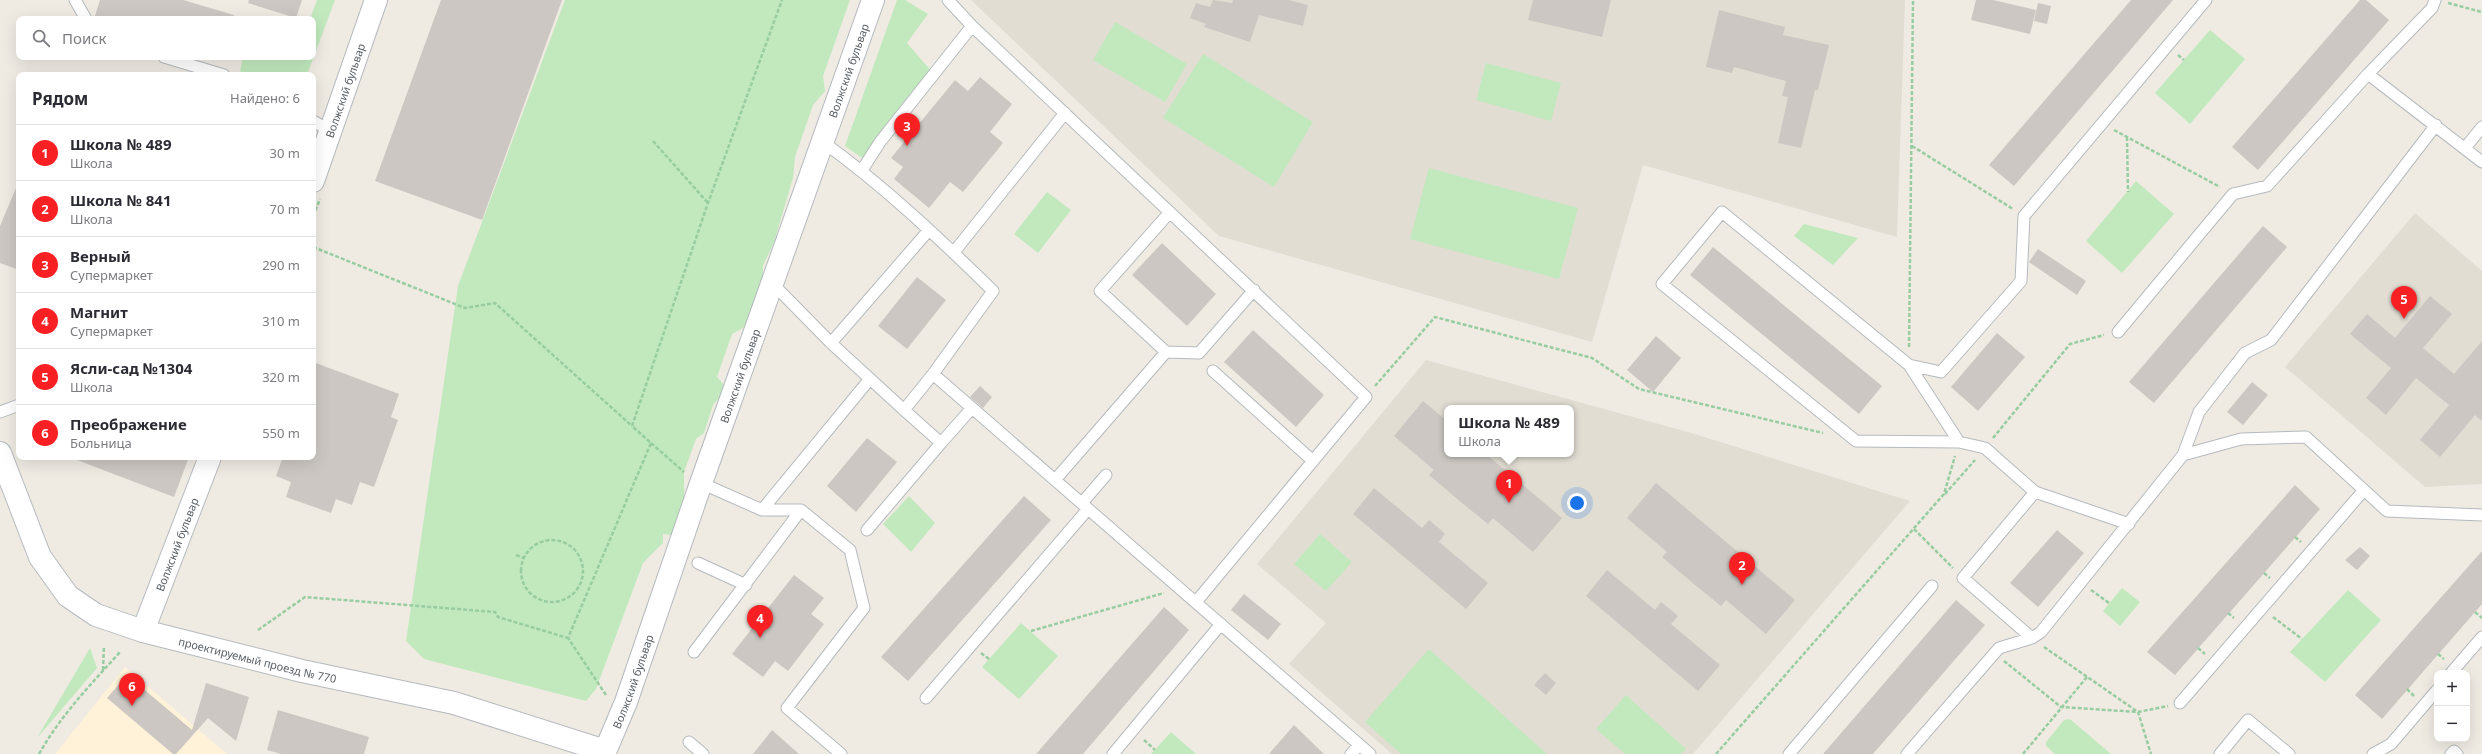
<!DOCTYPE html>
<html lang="ru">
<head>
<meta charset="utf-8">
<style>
	:root { --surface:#fff; --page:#f2f2f3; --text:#2b2b33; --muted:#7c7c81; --line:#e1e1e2; --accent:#f82023 }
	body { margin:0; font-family:"Noto Sans",sans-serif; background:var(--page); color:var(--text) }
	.controls { position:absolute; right:12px; bottom:12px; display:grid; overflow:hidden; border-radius:8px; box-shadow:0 4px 16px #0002 }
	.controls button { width:36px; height:36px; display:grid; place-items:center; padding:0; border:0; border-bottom:1px solid var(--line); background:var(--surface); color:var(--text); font:20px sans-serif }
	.you { position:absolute; left:1577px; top:503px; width:14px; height:14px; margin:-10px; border:3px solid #fff; border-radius:50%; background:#1a73e8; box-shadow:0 0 0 6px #1a73e833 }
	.badge { display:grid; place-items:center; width:26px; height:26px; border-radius:50%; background:var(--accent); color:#fff; font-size:13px; font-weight:700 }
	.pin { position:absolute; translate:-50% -33px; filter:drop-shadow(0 1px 2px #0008) }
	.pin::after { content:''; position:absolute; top:21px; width:14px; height:12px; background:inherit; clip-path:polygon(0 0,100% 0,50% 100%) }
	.popup { position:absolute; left:1444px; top:405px; width:130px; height:52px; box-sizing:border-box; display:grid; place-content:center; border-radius:8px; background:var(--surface); filter:drop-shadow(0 1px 3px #0005); font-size:13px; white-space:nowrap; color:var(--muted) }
	.popup b { font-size:15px; color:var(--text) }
	.popup::after { content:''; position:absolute; left:50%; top:100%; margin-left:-8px; border:8px solid transparent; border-top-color:var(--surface) }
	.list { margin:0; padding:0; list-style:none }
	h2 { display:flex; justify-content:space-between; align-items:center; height:52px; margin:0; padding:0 16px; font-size:17px }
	h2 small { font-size:13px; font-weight:400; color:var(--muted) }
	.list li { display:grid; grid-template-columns:26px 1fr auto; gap:12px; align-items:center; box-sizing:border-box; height:56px; padding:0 16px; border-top:1px solid var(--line) }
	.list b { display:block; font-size:15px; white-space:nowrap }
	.list p { margin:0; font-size:13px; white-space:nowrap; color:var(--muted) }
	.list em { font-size:13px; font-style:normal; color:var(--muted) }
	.icon { flex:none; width:22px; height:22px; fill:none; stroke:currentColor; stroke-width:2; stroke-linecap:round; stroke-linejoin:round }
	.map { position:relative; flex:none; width:2482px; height:754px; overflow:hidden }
	.search { position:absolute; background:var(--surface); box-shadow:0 4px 16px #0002; left:16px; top:16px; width:300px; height:44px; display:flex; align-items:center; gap:10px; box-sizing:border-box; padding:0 14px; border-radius:8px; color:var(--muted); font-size:15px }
	.panel { position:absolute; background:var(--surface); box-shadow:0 4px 16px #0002; left:16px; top:72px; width:300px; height:388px; border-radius:8px }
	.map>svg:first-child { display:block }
	.commercial { fill:#fff2d8 }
	.education { fill:#e1ddd3; fill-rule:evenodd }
	.green { fill:#c1e9bd }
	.building { fill:#ccc7c2 }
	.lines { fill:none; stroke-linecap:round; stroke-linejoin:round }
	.service-casing { stroke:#b5babe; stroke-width:13 }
	.tertiary-casing { stroke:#b5babe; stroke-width:24 }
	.secondary-casing { stroke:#b4b9be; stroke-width:24 }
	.path { stroke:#97cda1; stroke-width:2.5; stroke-dasharray:4 2; stroke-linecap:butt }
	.service { stroke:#fff; stroke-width:11 }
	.tertiary { stroke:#fff; stroke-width:22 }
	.secondary { stroke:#fff; stroke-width:22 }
	.labels { text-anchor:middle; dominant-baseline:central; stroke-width:3; stroke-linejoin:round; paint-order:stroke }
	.street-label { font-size:11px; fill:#5b6065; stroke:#fff }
</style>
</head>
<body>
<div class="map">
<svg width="2482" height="754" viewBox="0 0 2482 754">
	<rect width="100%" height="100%" fill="#efebe3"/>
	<path class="commercial" d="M125,667l102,87h-172z"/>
	<path class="education" d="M971,0h934l-8,237 -254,-72 -51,177 -373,-106z
		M2415,213l67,58v213l-57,3 -140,-120z
		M1426,360l262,72 222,69 -217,253h-301l-103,-90 37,-41 -69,-59zM1447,408h124v46h-124z"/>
	<path class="green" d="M317,0h18l-28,75h-60l-7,-4 3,-14h70v-38h-3z
		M565,0h285l-27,76 2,15 -12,14 -18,52 -2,21 -19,64 -11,24v24l-20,38 -11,6 -15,43 10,11 -14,17 -9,28 -8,6 -12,33v36l-13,27 -8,-1v9l-20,20 -47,126 -10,12 -162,-42 -18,-18 52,-355z
		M897,0h8l23,14 -21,29 27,31 -66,88 -23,-16z
		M1115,22l72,42 -22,38 -72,-42z
		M2210,30l35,29 -55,65 -35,-31z
		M1203,54l110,68 -39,65 -111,-69z
		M1486,63l75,20 -10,38 -75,-21z
		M1429,168l149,40 -19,71 -149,-40z
		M2136,181l38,33 -52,59 -36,-32z
		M1047,192l24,18 -33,43 -24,-19z
		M1804,224l54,14 -25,27 -39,-29z
		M909,496l26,27 -24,29 -28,-28z
		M1320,534l32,28 -26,29 -32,-27z
		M2122,588l18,14 -20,24 -17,-15z
		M2348,590l33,30 -56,62 -35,-30z
		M1021,623l37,33 -39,43 -37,-32z
		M90,648l7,20 -60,70z
		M1429,649l117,104v1h-145l-36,-32z
		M1626,695l60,54 -5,5h-56l-29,-25z
		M2068,719l3,1 40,34h-56l-9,-8v-4l18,-22z
		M1171,732l25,22h-45z"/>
	<path class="building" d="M100,0h83l51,15 -1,4h-139z
		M249,0h53l-6,18 -48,-15z
		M441,0h121l-80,220 -107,-39z
		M1213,0l19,3 1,-3h56l19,5 -5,21 -44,-11 -9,27 -46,-15 2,-3 -16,-6 6,-15 14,4z
		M1533,0h78l-9,37 -74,-17z
		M1976,0h17l43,10 -6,24 -59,-14z
		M2131,0h42l-159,186 -25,-21z
		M2360,0h6l23,20 -131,150 -26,-23z
		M2038,3l13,3 -4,18 -13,-3z
		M1719,10l66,17 -2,8 46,10 -11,45h-3l-14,58 -23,-5 10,-46 -6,-1 4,-15 -52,-14 -2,6 -26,-6z
		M980,77l32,27 -22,28 13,11 -40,49 -13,-10 -21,26 -35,-29 9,-12 -12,-9 64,-78 13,11z
		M19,181v89l-19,-7v-37z
		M2263,226l24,21 -133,156 -25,-21z
		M1162,243l54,51 -29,32 -55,-51z
		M1713,247l169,139 -23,28 -169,-139z
		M2038,249l48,32 -9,14 -48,-33z
		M917,277l29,23 -39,49 -29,-23z
		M2430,296l22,18 -29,34 31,26 28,-33v80l-7,-6 -35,42 -20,-17 29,-35 -33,-27 -30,37 -20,-17 25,-30 -41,-34 17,-20 28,24z
		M1253,330l71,65 -28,32 -72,-65z
		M1997,333l28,24 -47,54 -27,-24z
		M1656,336l25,22 -28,34 -26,-22z
		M313,362l86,32 -8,23 7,3 -24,67 -14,-5 -8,23 -16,-6 -5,14 -45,-16 5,-15 -15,-6 7,-19h30z
		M2252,382l16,13 -25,30 -16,-13z
		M980,386l12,11 -9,11 -13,-11z
		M1423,401l24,20v33h39l76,64 -29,34 -40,-34 -5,6 -26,-21 -33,-28 5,-5 -40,-34z
		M867,438l30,24 -41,50 -29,-26z
		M69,457h120l-15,40z
		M1656,483l139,117 -29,34 -40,-34 -5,6 -26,-21 -33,-28 5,-5 -40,-34z
		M2295,485l25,24 -145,166 -28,-23z
		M1374,488l48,40 7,-8 11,9 5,5 -6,8 49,41 -22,26 -113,-95z
		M1024,496l27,24 -143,161 -27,-24z
		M2057,530l27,23 -46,54 -28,-24z
		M2360,547l10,9 -13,14 -12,-10z
		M2482,551v53l-100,115 -27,-24z
		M1607,570l48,40 6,-8 11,9 6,5 -7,8 49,41 -22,26 -112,-95z
		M794,575l30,23 -13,16 13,10 -36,47 -13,-10 -12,16 -31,-23z
		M1244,594l37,30 -13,16 -37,-30z
		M1956,600l29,25 -112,129h-50z
		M1164,607l25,23 -106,124h-47z
		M1545,673l11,10 -10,12 -12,-10z
		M127,675l65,55 14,-47 43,14 -13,44 -28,-23 -32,36h-3l-66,-56z
		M278,710l91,27 -5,17h-83l-14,-4z
		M1294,725l30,29h-55z
		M772,730l27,24h-46z"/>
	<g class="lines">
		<g class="service-casing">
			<path id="service" d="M75,0l11,19
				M948,0l24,26 394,371 -170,205
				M164,57l60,18
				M2368,74l114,88
				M313,121l19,11
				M823,142c61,44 116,96 170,149l-60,83
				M2465,148l17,-21
				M862,170l18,-28 92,-116
				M1170,212l-70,79 66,61 33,1 55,-63
				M954,252l111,-139
				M772,283l59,60 73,67 29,-36 437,380
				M2118,332l115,-138 34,-8 101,-112 64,-66 3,-8
				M831,343l98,-113
				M1909,365l50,77
				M1213,371l100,90
				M904,410l37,33 31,-35
				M0,412l19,-7
				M2183,455l16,-43 46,-59 26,-13 165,-215
				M1055,480l111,-128
				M701,483l61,27h39l49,40 14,58 -77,100 54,46
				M1082,503l24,-28
				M762,510l107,-130
				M2129,524l-94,-32 -50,-44 -26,-6 -103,-1 -194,-157 60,-72 187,153 32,7 80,-91 3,-65 182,-216
				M867,530l74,-87
				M698,563l48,22
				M2032,638l-69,-60 72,-86
				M694,652l107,-142
				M2451,673l31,-36
				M926,698l162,-189
				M2180,703l184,-213
				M689,742l14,12
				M1113,754l108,-130
				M1351,754l8,-9
				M1789,754l143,-168
				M1907,754l92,-106 33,-10 9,-6 142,-177 58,-16 65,-2 81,74 95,4
				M2220,754l28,-34 41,34
				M2373,754l18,-10 46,-54
				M2451,754l3,-3 3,3"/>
		</g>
		<g class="tertiary-casing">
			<g id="tertiary">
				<path id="s1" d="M313,181l63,-181"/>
				<path id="s2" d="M0,453l40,104 28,39 28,19 47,16 159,40 152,32 151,48"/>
				<path id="s3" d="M143,631l67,-174"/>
			</g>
		</g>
		<g class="secondary-casing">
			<g id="secondary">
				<path id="s4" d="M604,754l22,-52 74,-216 173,-486"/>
			</g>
		</g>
		<path class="path" d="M2448,3l34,9
			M2178,55l6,5
			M2114,130l106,57
			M2127,137l1,55
			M653,141l55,62
			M1912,146l101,63
			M313,216l7,-17
			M313,247l152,61 30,-5 137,123
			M1909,347l4,-347
			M1375,386l60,-69 157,41 47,31 184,44
			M1993,438l77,-94 34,-9
			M651,443l33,29
			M1945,494l30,-34
			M1914,529l39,39
			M2295,537l6,5
			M521 571a31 31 0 1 1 62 0a31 31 0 1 1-62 0Z
			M516,555l8,3
			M2264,573l6,5
			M2091,590l18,13
			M2475,612l7,6
			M2228,613l6,5
			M2273,617l29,22
			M258,630l47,-33 190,15 3,5 70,21
			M1031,631l133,-38
			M2044,647l94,65 30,-6
			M2198,648l7,6
			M981,653l8,6
			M2438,654l6,5
			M2004,661l57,46 77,5 13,42
			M103,670l1,-24
			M2407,689l7,7
			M606,695l-38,-57 83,-195 -19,-17 76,-223 74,-203
			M1144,740l11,10
			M39,754c22,-39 52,-70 82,-103
			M1716,754l228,-260 11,-38
			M2023,754l64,-77"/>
		<use href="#service" class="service"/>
		<use href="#tertiary" class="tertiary"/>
		<use href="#secondary" class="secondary"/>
	</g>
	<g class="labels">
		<g class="street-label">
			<text stroke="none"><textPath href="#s4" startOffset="726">Волжский бульвар</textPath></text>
			<text stroke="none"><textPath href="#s1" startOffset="96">Волжский бульвар</textPath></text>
			<text stroke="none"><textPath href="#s4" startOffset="402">Волжский бульвар</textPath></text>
			<text stroke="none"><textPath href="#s3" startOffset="93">Волжский бульвар</textPath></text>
			<text stroke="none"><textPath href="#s2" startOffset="361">проектируемый проезд № 770</textPath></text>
			<text stroke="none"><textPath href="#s4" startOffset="78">Волжский бульвар</textPath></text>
		</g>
	</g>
</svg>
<div class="controls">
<button>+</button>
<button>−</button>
</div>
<div class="you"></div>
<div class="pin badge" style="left:1509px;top:503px">1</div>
<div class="popup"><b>Школа № 489</b>Школа</div>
<div class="pin badge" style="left:1742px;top:585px">2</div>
<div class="pin badge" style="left:907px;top:146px">3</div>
<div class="pin badge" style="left:760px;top:638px">4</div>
<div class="pin badge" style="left:2404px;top:319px">5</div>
<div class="pin badge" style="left:132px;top:706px">6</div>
<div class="search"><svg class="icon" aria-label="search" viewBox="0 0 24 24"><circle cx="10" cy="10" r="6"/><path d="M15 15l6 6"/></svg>Поиск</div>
<section class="panel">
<h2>Рядом<small>Найдено: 6</small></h2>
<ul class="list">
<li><span class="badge">1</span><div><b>Школа № 489</b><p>Школа</p></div><em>30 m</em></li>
<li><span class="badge">2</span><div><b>Школа № 841</b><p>Школа</p></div><em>70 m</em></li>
<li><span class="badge">3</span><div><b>Верный</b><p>Супермаркет</p></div><em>290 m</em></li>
<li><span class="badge">4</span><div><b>Магнит</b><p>Супермаркет</p></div><em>310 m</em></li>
<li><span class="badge">5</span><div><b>Ясли-сад №1304</b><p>Школа</p></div><em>320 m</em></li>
<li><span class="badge">6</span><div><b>Преображение</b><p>Больница</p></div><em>550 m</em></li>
</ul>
</section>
</div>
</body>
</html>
